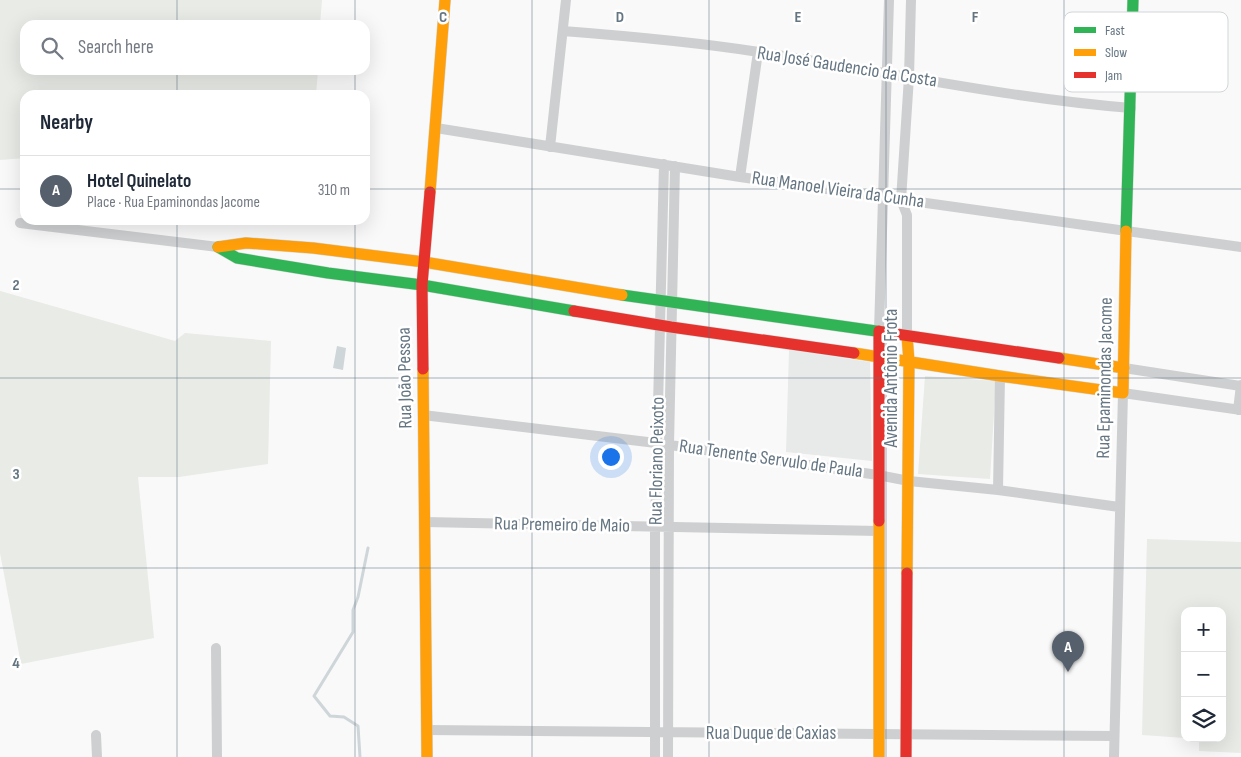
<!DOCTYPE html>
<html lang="en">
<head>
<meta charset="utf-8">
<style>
	:root { --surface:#fff; --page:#f2f2f3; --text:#1f2937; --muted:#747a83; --line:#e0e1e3; --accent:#56606c }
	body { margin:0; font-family:"Sofia Sans Condensed",sans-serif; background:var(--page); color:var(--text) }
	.controls { position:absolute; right:15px; bottom:15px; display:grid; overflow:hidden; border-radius:10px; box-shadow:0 5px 20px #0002 }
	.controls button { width:45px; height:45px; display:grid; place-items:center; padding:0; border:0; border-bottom:1px solid var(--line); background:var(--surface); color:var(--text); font:25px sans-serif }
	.you { position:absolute; left:610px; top:456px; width:18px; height:18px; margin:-12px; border:4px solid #fff; border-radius:50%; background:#1a73e8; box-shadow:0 0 0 8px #1a73e833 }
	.badge { display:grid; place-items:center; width:32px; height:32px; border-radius:50%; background:var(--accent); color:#fff; font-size:16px; font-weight:700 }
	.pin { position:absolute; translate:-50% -41px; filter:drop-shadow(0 1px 2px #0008) }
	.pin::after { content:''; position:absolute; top:26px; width:18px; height:15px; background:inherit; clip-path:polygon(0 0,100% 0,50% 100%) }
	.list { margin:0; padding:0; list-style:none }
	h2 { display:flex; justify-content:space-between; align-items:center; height:65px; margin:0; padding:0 20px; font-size:21px }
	h2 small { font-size:16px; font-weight:400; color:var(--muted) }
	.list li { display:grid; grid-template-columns:32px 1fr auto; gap:15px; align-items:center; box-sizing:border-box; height:70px; padding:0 20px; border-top:1px solid var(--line) }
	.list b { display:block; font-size:19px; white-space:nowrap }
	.list p { margin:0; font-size:16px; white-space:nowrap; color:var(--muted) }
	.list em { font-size:16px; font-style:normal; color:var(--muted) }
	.icon { flex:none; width:28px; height:28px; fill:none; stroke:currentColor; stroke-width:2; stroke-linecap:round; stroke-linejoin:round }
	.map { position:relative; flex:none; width:1241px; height:757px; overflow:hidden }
	.search { position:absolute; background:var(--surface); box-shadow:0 5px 20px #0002; left:20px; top:20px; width:350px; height:55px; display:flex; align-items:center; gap:12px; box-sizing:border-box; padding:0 18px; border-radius:15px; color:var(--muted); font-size:19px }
	.panel { position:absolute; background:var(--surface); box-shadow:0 5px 20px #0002; left:20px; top:90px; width:350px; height:135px; border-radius:15px }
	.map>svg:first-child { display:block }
	.built { fill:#e8e9e9 }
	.green { fill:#e8ebe6 }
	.water { fill:#ced6d9 }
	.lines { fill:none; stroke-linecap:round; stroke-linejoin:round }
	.stream { stroke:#ced6d9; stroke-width:3 }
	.fast-casing { stroke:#d5d6d7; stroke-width:12 }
	.slow-casing { stroke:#d5d6d7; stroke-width:12 }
	.jam-casing { stroke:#d5d6d7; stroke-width:12 }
	.street { stroke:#cecfd0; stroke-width:10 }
	.fast { stroke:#30b455; stroke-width:11 }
	.slow { stroke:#ff9f0a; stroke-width:11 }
	.jam { stroke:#e5322d; stroke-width:11 }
	.grid { fill:none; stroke:#657683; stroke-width:1; stroke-opacity:0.55 }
	.labels { text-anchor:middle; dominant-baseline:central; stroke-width:5; stroke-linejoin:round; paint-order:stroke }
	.street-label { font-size:19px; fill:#657683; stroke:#fff }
	.key { fill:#fff; stroke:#d1d6da; stroke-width:1 }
	.key-label { font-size:14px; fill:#657683 }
	.grid-label { font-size:16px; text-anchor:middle; font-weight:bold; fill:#657683; stroke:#fff; stroke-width:5; stroke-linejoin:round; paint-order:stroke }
</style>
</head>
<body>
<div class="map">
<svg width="1241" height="757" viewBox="0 0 1241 757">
	<rect width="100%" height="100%" fill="#f9f9f9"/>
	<path class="built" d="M789,350l81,12 2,99 -86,-9z"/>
	<path class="green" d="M0,0h322l-2,25h-295v45h293l-2,25h-291v63l-25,2z
		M0,291l175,50 10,-8 86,8 -3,123 -89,13h-41l16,161 -133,26 -21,-111z
		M925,376l71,5 -6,98 -72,-5z
		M1147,539l94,3v211l-42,-2v-12l-11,-1h34v-127h-37v127l-43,-3z"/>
	<path class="water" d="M337,346l9,2 -3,22 -10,-2z"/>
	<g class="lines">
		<path class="stream" d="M360,757l-2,-31 -14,-9 -14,-1 -16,-20 39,-64v-22l5,-13 10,-49"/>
		<g class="fast-casing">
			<path id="fast" d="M1126,231l7,-231
				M218,247l19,11 91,15 94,12 152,26
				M622,295l261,37"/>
		</g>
		<g class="slow-casing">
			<path id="slow" d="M430,192l15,-192
				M218,247l28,-4 67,5 111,14 198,33
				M907,336l2,25 -2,212
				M854,353l146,23 123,17 3,-162
				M1059,358l65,10
				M423,369l4,388
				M879,521v236"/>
		</g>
		<g class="jam-casing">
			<path id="jam" d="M574,311l97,16 183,26
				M879,331v190
				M883,332l176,26
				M423,369l-1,-84 8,-93
				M906,757l1,-184"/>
		</g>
		<path class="street" d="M563,31c65,5 132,11 196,21 124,19 247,46 372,56
			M436,128l304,49 501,70
			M550,147l16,-147
			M740,177l18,-125
			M20,223l198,24
			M879,331l10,-331
			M907,336v-121l-6,-15 8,-123 2,-77
			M1124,368l117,18
			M1238,410l3,-25
			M423,415l233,28 222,32 31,6 89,9 121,17
			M998,490l2,-114
			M425,522l454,9
			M216,648l1,109
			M427,730l687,6
			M96,735l1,22
			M655,757v-230l9,-363
			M668,757l1,-312 6,-279
			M1114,757l9,-364 118,17"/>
		<use href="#fast" class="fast"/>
		<use href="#slow" class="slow"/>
		<use href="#jam" class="jam"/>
	</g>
	<path class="grid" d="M177,0v25M355,0v25M532,0v757M709,0v757M886,0v757M1064,0v757M177,70v25M355,70v25M0,189h25M365,189h876M177,220v537M355,220v537M0,378h1241M0,568h1241"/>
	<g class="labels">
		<g class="street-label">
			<text transform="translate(847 67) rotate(9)">Rua José Gaudencio da Costa</text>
			<text transform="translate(838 190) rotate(8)">Rua Manoel Vieira da Cunha</text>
			<text transform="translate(405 378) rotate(-91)">Rua João Pessoa</text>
			<text transform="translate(891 378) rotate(-90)">Avenida Antônio Frota</text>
			<text transform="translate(1105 378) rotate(-89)">Rua Epaminondas Jacome</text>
			<text transform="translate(771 459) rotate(8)">Rua Tenente Servulo de Paula</text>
			<text transform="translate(657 461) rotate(-89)">Rua Floriano Peixoto</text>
			<text transform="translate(562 525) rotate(1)">Rua Premeiro de Maio</text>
			<text x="771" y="733">Rua Duque de Caxias</text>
		</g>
	</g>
	<rect x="1064" y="12" width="164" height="80" rx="8" class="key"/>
	<rect x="1074" y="27" width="22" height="6" fill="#30b455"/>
	<rect x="1074" y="49" width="22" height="7" fill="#ff9f0a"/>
	<rect x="1074" y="72" width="22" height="6" fill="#e5322d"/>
	<g class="key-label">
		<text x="1105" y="35">Fast</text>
		<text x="1105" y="57">Slow</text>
		<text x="1105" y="80">Jam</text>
	</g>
	<g class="grid-label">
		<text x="443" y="22">C</text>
		<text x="620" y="22">D</text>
		<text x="798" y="22">E</text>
		<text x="975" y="22">F</text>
		<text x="16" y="290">2</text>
		<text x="16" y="479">3</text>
		<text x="16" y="668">4</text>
	</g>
</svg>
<div class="controls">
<button>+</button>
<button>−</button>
<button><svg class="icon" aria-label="layers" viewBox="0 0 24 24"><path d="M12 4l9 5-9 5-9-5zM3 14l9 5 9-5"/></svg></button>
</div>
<div class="you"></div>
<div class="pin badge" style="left:1068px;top:672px">A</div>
<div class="search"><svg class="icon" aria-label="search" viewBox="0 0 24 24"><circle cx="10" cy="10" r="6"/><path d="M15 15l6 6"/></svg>Search here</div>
<section class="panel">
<h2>Nearby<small></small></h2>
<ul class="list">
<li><span class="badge">A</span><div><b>Hotel Quinelato</b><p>Place · Rua Epaminondas Jacome</p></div><em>310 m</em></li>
</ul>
</section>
</div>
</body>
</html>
